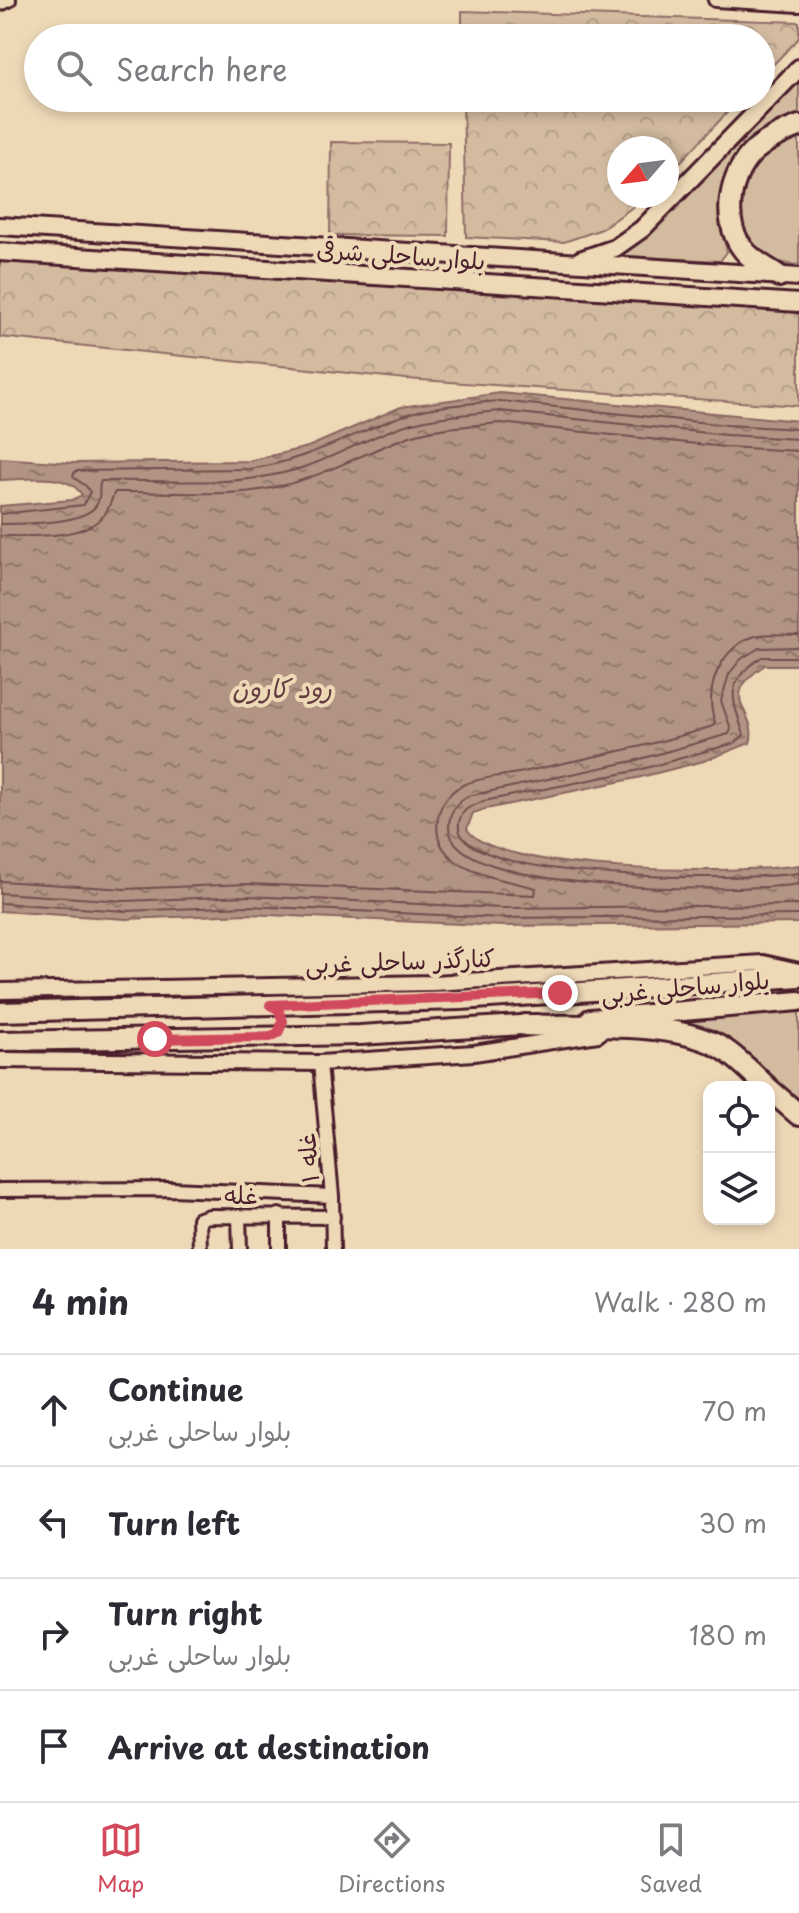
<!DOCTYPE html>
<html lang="en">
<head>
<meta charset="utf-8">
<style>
	:root { --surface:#fff; --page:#f2f2f3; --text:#2b2b33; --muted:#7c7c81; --line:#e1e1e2; --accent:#d1495b }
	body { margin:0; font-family:"Playpen Sans","Playpen Sans Arabic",sans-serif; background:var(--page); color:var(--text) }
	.controls { position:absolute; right:24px; bottom:24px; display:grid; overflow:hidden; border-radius:16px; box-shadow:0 4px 12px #0003 }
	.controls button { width:72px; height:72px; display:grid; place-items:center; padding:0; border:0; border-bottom:2px solid var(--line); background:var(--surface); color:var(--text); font:40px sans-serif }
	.compass { position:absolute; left:607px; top:136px; width:72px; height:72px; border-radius:50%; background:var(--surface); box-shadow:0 4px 12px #0003; rotate:242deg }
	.stop { position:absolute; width:24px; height:24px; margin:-18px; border:6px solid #d1495b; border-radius:50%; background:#fff }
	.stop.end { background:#d1495b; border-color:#fff; box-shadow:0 2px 8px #0008 }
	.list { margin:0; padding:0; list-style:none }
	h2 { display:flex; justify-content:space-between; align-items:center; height:104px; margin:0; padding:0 32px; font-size:34px }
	h2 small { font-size:26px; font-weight:400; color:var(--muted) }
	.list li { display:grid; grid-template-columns:52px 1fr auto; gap:24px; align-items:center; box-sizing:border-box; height:112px; padding:0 32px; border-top:2px solid var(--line) }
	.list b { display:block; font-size:30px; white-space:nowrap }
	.list p { margin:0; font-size:26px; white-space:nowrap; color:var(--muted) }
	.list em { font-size:26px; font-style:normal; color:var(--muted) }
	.icon { flex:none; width:44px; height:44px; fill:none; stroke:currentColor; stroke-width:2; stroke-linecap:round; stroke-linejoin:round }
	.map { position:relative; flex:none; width:799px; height:1249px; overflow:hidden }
	.search { position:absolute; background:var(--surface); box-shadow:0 4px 12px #0003; left:24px; right:24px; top:24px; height:88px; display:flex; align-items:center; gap:20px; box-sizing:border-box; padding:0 28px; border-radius:44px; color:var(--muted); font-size:30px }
	.sheet { height:552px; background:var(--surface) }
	nav { display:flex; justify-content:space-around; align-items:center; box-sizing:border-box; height:112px; border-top:2px solid var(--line); background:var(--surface); font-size:22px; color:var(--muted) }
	nav a { display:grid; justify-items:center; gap:4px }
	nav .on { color:var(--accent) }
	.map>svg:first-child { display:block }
	.grass { fill:#d3bba0; stroke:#8e6d66; stroke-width:2 }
	.forest { fill:url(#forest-crowns); stroke:#8e6d66; stroke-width:2 }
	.water { fill:url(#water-ripples); stroke:#886560; stroke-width:2 }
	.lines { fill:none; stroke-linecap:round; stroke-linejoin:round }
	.shore { stroke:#734e4e; stroke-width:2 }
	.minor-casing { stroke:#4a1f2b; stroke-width:18 }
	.tertiary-casing { stroke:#4a1f2b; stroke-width:20 }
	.secondary-casing { stroke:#4a1f2b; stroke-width:22 }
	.primary-casing { stroke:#4a1f2b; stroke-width:24 }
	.trunk-casing { stroke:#4a1f2b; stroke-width:26 }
	.minor { stroke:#eed9b7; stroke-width:12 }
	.tertiary { stroke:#eed9b7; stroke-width:14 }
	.secondary { stroke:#eed9b7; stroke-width:16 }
	.primary { stroke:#eed9b7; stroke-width:18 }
	.trunk { stroke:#eed9b7; stroke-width:20 }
	.route { stroke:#d1495b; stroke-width:10 }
	.labels { text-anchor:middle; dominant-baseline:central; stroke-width:8; stroke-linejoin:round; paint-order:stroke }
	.street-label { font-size:24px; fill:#4a1f2b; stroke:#eed9b7 }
	.water-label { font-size:26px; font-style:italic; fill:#643c41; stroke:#eed9b7 }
</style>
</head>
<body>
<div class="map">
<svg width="799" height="1249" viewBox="0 0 799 1249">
	<defs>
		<pattern id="forest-crowns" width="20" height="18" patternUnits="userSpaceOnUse" patternTransform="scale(2)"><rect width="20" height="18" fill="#d3bba0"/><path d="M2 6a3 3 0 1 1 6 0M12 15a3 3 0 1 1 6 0" fill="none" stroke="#b7a08a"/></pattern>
		<pattern id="water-ripples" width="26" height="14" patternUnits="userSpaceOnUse" patternTransform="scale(2)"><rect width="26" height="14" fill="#b19483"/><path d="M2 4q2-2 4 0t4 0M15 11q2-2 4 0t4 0" fill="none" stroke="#92786b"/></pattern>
	</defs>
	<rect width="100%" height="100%" fill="#eed9b7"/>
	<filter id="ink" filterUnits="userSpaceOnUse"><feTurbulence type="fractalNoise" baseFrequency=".0125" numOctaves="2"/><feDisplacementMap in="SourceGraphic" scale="16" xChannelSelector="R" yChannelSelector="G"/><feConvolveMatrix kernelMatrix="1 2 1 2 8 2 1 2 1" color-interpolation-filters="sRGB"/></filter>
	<g filter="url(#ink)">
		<path class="grass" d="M799,77v39c-40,4 -75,49 -80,87 -3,14 5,34 8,49l-7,9 -98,-5z
			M799,137v128c-82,-3 -72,-115 0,-128z
			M799,1008v94l-60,-56 -24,-12 -80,-10z"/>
		<path class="forest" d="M462,11l337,11v16l-38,39v-39h-299z
			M463,98h278l-74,78v-28h-48v48h29l-46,33 -38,13 -98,-5z
			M331,142l118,1 -1,93 -118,-1z
			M0,252l778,51 21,12v91l-393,-27 -406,-42z"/>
		<path class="water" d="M500,393l299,28v244h-34c-52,35 -5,46 -15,78l-46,18 -67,17 -151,31 -13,4 -6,16c28,46 278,45 332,36v58l-296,3 -256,-12 -121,5 -126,-8v-405l72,-6 10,-5c-15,-24 -58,-15 -82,-15v-22l73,5 176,-2 59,-14 93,-40z"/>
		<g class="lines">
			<path class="shore" d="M0,514l83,-9 7,-13 -4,-6 -13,-9 2,-6 174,-2c56,-8 101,-34 153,-53 30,-11 66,-12 98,-15l227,24 72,4
				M0,524c22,0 86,1 97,-20 5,-9 0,-16 4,-23 58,-2 121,6 177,-7 47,-9 87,-37 131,-50 30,-8 61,-10 91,-13l226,24 73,4
				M0,536c29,0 84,4 104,-21 6,-7 7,-16 11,-23 55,-1 117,7 170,-7 44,-11 82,-34 125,-49 28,-9 61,-10 90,-13l225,24 74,4
				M799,647l-40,1 -18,11 -12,15 -8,27 10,28 -2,5 -96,27 -165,35c-11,6 -18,16 -19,29 -5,72 300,67 350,59
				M799,657h-37c-39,25 -30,41 -18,78l-9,8 -100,28 -151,30c-10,4 -21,7 -24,18 -24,67 299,61 339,54
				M0,881l125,8 122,-5 288,11 1,-7c-37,-10 -107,-17 -98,-70 2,-14 12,-27 25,-33 20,-9 44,-9 65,-14 62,-14 124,-25 185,-45l2,-4c-13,-33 7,-80 45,-87 12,-2 26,0 39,0
				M0,893l125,8 122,-5 256,12 296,-3
				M0,903l126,8 122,-5 255,12 296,-3"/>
			<g class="minor-casing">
				<path id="minor" d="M715,0l84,5
					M0,4l9,-4
					M320,1063l12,133 1,53
					M0,1190l172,-1 160,7
					M239,1216l1,33
					M200,1249l-1,-30 10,-3 124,1
					M279,1249v-34"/>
			</g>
			<g class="tertiary-casing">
				<path id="tertiary" d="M0,991l434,-8 329,-20 36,8
					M0,1060l320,3 154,-10 124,-19"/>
			</g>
			<g class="secondary-casing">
				<path id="secondary" d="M0,226l799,51
					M0,252l799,51
					M580,260l35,-12 27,-19 157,-161"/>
			</g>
			<g class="primary-casing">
				<path id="primary" d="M0,1012l461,-12 338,-23
					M590,1019l209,-18
					M0,1041l360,-6 177,-11"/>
			</g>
			<g class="trunk-casing">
				<path id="trunk" d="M779,276c-12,-8 -27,-15 -36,-27 -22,-28 -14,-75 12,-99 13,-11 28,-18 44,-24
					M525,1025c55,3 154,-6 200,25 15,10 29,25 42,37
					M769,1089l30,26"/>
			</g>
			<use href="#minor" class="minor"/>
			<use href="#tertiary" class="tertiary"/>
			<use href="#secondary" class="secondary"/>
			<use href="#primary" class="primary"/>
			<use href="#trunk" class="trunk"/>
		</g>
	</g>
	<g class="lines" filter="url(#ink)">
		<path class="route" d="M155,1039l115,-2 8,-4 5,-12 -5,-12 -8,-4 290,-12"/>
	</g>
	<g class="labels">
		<g class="street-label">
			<text transform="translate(401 254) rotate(4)">بلوار ساحلی شرقی</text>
			<text transform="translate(400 960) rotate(-2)">کنارگذر ساحلی غربی</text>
			<text transform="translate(685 986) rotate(-5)">بلوار ساحلی غربی</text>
			<text transform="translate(307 1158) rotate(-95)">غله ۱</text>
			<text x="241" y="1194">غله</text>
		</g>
		<g class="water-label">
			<text x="282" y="687">رود کارون</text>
		</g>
	</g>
</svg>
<div class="controls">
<button><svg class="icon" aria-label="locate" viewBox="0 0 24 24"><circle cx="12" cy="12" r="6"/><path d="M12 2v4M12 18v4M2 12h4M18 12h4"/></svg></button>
<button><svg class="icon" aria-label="layers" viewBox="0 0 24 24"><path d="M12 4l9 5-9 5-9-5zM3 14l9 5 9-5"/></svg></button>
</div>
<svg class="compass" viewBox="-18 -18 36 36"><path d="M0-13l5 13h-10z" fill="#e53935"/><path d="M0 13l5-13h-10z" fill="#7c7c81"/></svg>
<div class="stop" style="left:155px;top:1039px"></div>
<div class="stop end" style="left:560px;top:993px"></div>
<div class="search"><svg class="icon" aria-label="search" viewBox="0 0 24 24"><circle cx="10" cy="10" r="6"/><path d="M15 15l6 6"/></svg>Search here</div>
</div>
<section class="sheet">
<h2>4 min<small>Walk · 280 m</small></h2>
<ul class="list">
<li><svg class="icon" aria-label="ahead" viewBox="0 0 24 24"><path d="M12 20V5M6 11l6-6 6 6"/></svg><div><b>Continue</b><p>بلوار ساحلی غربی</p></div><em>70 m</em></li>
<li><svg class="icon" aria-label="left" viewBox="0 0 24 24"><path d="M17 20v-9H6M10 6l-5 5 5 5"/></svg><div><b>Turn left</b></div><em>30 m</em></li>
<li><svg class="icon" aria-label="right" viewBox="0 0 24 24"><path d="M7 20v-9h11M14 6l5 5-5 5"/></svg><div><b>Turn right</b><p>بلوار ساحلی غربی</p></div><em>180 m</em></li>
<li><svg class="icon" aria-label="arrive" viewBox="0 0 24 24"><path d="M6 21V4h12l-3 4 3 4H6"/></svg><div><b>Arrive at destination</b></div></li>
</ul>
</section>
<nav>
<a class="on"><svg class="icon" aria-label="map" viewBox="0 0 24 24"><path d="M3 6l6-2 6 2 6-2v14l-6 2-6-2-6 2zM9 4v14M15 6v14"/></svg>Map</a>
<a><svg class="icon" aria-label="directions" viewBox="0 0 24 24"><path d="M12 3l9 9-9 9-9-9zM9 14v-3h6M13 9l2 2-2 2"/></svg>Directions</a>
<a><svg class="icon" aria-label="saved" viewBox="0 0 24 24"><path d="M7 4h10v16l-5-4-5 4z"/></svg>Saved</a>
</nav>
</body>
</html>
